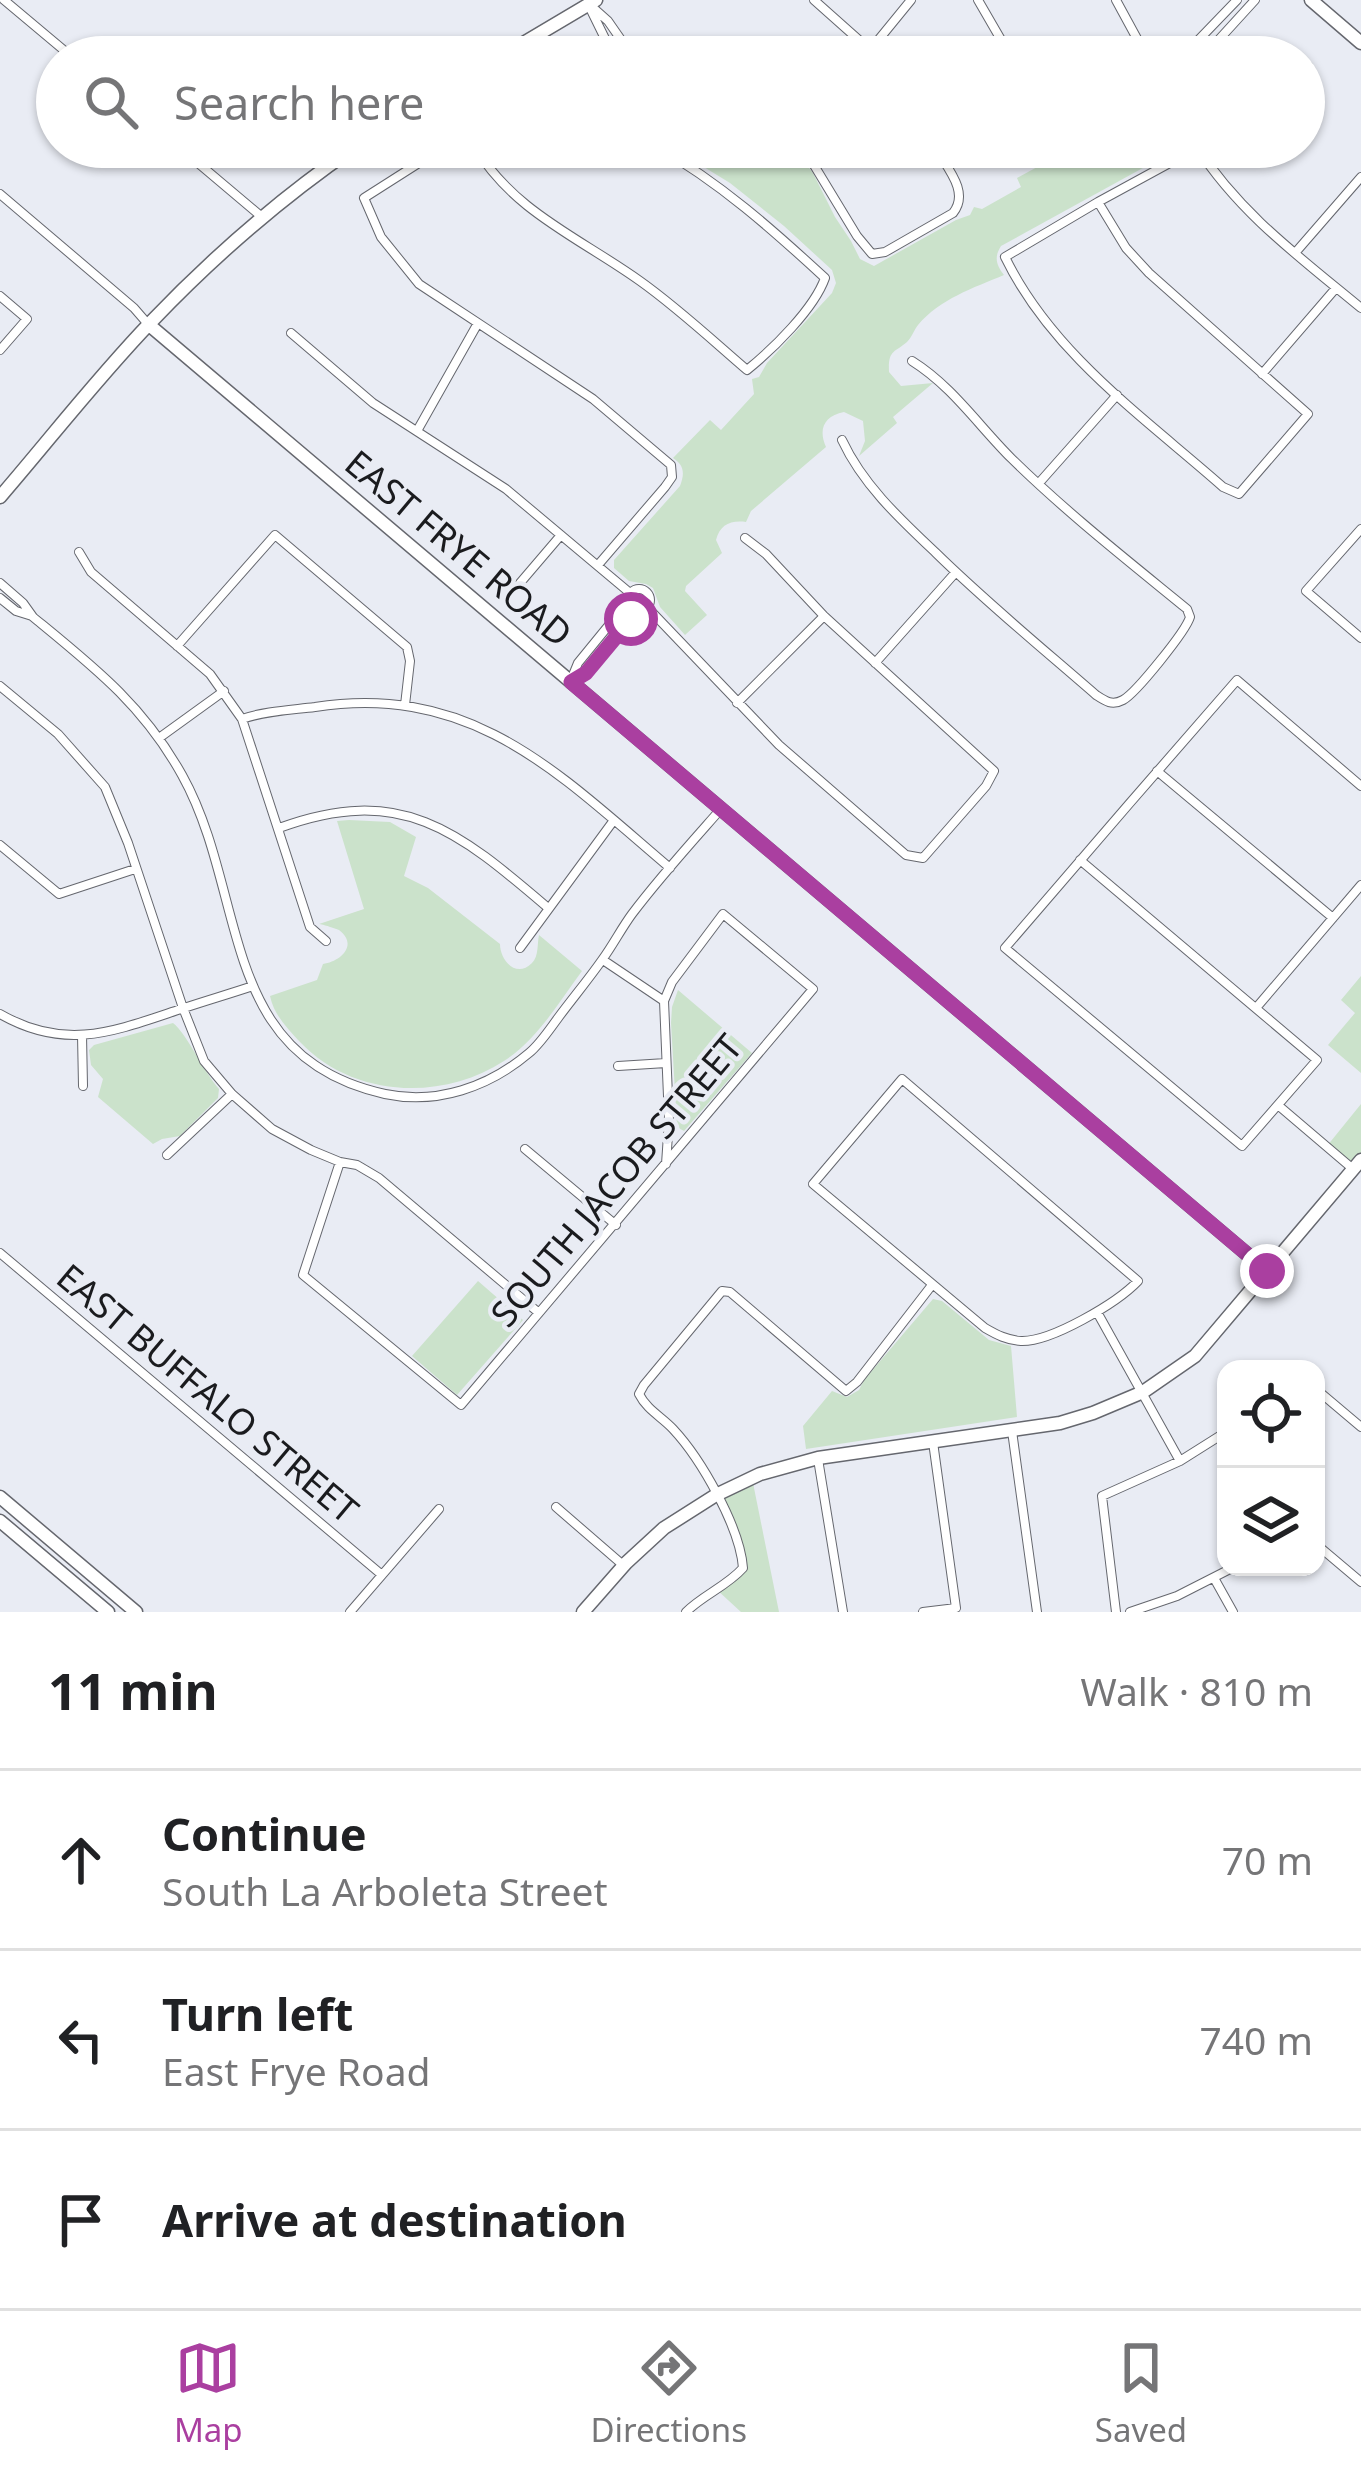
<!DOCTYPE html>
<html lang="en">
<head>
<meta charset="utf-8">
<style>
	:root { --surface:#fff; --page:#f6f6f6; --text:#202124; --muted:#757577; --line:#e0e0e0; --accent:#aa3fa0 }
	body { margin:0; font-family:"Noto Sans",sans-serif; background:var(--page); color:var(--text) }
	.controls { position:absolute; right:36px; bottom:36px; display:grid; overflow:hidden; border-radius:24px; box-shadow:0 3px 9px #0004 }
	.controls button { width:108px; height:108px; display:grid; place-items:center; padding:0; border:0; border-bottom:3px solid var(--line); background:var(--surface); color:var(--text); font:60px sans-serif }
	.stop { position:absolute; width:36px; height:36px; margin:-27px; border:9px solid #aa3fa0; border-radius:50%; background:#fff }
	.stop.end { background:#aa3fa0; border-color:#fff; box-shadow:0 3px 12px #0008 }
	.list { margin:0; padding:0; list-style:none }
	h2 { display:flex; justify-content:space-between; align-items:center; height:156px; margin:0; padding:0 48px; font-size:51px }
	h2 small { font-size:39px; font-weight:400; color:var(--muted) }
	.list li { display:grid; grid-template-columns:78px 1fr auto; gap:36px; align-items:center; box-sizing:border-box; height:180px; padding:0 48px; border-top:3px solid var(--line) }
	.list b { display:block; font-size:45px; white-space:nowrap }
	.list p { margin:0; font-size:39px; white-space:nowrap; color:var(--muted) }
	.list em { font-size:39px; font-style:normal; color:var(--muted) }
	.icon { flex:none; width:66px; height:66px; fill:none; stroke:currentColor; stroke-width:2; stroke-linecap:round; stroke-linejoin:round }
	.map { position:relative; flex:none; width:1361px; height:1612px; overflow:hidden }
	.search { position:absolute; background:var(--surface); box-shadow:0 3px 9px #0004; left:36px; right:36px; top:36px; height:132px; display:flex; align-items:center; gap:30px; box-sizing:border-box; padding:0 42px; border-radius:66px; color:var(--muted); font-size:45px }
	.sheet { height:696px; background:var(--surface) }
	nav { display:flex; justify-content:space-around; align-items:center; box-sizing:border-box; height:168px; border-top:3px solid var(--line); background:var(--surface); font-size:33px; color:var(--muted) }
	nav a { display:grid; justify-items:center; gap:6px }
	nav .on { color:var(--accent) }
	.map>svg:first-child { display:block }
	.green { fill:#cbe2cb }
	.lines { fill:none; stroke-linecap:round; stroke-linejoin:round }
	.street-casing { stroke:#65676e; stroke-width:10 }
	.secondary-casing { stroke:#65676e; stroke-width:15 }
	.street { stroke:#fff; stroke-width:8 }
	.secondary { stroke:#fff; stroke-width:12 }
	.route { stroke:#aa3fa0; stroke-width:15 }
	.labels { text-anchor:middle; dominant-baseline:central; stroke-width:9; stroke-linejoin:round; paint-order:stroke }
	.street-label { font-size:36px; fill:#1a1b1e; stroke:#e9ecf4 }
</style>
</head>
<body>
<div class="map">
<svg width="1361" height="1612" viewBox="0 0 1361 1612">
	<rect width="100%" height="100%" fill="#e9ecf4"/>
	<path class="green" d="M687,147h106l20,26 22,44 16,24 9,18 14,7 82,-46 14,-5 4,-8 8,2 39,-22 -4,-9 44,-24 14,3 15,-10h91l-180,99c-7,11 -5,19 3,29 -31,13 -64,24 -86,50 -4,5 -6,12 -11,17 -13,11 -19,8 -18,30l12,14 32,-3 -40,34 4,6 -38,33 6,-15 -2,-20 -19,-9c-20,4 -26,17 -18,35l-75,64 -5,11c-16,-2 -26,3 -30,18l6,13 -36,33 -1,5 22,24 -22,20 -25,-28 -7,-19 -7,-4 -17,-3 -15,-13v-8l66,-74c5,-13 4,-21 -7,-28l37,-38 11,10 33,-36 -2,-15 7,-2 8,-14 65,-70 4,-10 -4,-13 -48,-44 -54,-43 -44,-27z
		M349,820l41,2 26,15 -12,39 24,12 72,56c0,16 16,35 32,19 7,-7 5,-19 7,-28l43,36c-23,31 -45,69 -78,90 -63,41 -152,36 -204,-19 -13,-14 -26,-27 -30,-46l47,-16 6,-16c17,-2 36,-19 16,-34 -2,-1 -17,-6 -20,-6l45,-15 -27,-88z
		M1361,976v97l-33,-28 27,-32 -14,-13z
		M678,990l74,63 -68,78 -7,-4 -6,-104 1,-16z
		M173,1023c14,11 31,49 46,66l-1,9 -38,38 -18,3 -9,5 -55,-47 5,-18 -12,-14 -2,-15 5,-5z
		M1361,1104v56l-8,9 -26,-23z
		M478,1281l45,39 -66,75 -45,-39z
		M933,1299l9,2 47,39 22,6 6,71 -211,32 -3,-23 29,-35 15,6 12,-7 5,-10z
		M752,1478l27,134h-38l-25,-23 27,-21 -1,-18 -26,-55z"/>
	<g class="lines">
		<g class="street-casing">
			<path id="street" d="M4,0l68,57
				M814,0l64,57
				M978,0l33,57
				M1116,0l31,57
				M590,5l18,16 25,36
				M589,6l25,51
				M669,44l21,4 12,9
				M871,49l40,-49
				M1182,57l55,-57
				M1203,57l52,-57
				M1304,68l4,-2
				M179,147l83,70
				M444,147l-80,51 17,39 38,47 174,115 78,66 1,12 -7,10 -67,78
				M475,147c39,65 105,91 165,134 38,27 72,59 107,89 26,-21 67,-61 78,-92 -52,-48 -106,-96 -168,-131
				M803,147l54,89 15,18 13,-2 68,-39c17,-21 -6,-45 -18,-66
				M1197,147c42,66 105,112 164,161
				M0,194l134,114 13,15
				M1098,202l28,46 23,25 159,141 -69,80 -16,-7c-78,-69 -171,-133 -218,-230l93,-55 101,-55
				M1295,253l66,-76
				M0,296l27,23 -27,31
				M291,333l82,70 133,86 124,104
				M1262,374l74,-86
				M417,431l61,-108
				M842,440c21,45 58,79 94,113 51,50 106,95 160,142 9,6 16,11 27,5 13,-7 63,-69 67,-83l-3,-8c-60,-49 -121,-97 -176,-151 -33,-33 -59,-72 -99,-97
				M1039,483l78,-88
				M1361,529l-55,62 55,47
				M79,552l12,20 119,102 32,45 68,208 16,14
				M0,583l23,20 10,14c61,50 110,88 149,158 67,120 34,282 203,319 52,11 104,-7 144,-41 11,-9 20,-23 29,-35 14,-19 30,-38 44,-58 11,-15 19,-31 30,-46 27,-36 58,-70 88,-104
				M520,583l41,-48
				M628 600a11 11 0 1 1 22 0a11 11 0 1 1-22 0Z
				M0,598l16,13 16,5
				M647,607l132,138 127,110 17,3 63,-72 8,-15 -170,-155 -58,-62 -21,-16
				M177,646l98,-111 132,112 3,14 -5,44
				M875,663l81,-91
				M571,680l7,-17 49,-60
				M572,681l14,-8 52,-61
				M0,686l58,48 47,53 23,56 55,165 21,53 28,33 40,35 39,21 29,12 17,3 22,13 160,135
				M737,703l87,-87
				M242,719c23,-8 49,-9 73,-12 158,-24 243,66 355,161
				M159,738l65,-47
				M1157,771l176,147
				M279,828c122,-45 179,3 268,79
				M0,845l59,49 76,-25
				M1080,860l237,200 -75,86 -237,-198c77,-90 154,-179 232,-268l124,106
				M520,948l94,-128
				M603,960l61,41
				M1256,1008l105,-123
				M0,1014c66,38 115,17 181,-5 24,-8 48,-15 72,-23
				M82,1035l1,51
				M618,1066l48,-3
				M902,1079l236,202c-21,22 -87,61 -117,60 -14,-1 -24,-6 -36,-13l-172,-144z
				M1279,1106l74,63
				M525,1149l91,76
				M167,1155l65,-61
				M340,1162l-37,113 158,130 352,-416 -90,-75 -51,68 -8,19 5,119 -3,44
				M0,1253l382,322
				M1097,1312l83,149
				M1289,1369h3
				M1316,1389l45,38
				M1012,1431l25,181
				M818,1459l25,153
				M556,1507l67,58
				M1316,1544l45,38
				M1214,1578l19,34
				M350,1612l89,-103
				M686,1612c17,-17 41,-26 57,-44 -3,-41 -42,-109 -70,-139 -11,-12 -26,-19 -34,-35l5,-9 78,-94 8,1 116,99 11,-9 75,-97
				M923,1612l33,-4 -23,-166
				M1116,1612l-14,-116 78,-35 46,-29
				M1130,1612l47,-16 57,-29"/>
		</g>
		<g class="secondary-casing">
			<path id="secondary" d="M1311,0l50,43
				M500,57l96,-57
				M148,324l1119,947
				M0,497c50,-58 98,-120 151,-175 62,-65 130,-124 204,-175
				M0,1497l136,115
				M0,1521l108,91
				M583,1612l43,-49 38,-35 52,-33 44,-21 58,-16 242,-35 33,-10 50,-21 52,-36 166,-196"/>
		</g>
		<use href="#street" class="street"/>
		<use href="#secondary" class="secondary"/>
	</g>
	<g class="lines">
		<path class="route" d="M631,619l-45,54 -15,9 696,589"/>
	</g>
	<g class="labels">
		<g class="street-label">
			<text transform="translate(459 548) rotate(40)">EAST FRYE ROAD</text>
			<text transform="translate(616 1180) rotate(-50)">SOUTH JACOB STREET</text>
			<text transform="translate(208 1393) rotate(40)">EAST BUFFALO STREET</text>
		</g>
	</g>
</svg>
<div class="controls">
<button><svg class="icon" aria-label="locate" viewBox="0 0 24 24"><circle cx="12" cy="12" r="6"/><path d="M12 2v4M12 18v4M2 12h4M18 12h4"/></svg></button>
<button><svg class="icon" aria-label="layers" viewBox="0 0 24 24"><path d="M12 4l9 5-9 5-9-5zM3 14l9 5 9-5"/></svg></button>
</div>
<div class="stop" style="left:631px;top:619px"></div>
<div class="stop end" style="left:1267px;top:1271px"></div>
<div class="search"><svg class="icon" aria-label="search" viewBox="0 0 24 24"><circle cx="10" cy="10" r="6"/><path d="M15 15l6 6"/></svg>Search here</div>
</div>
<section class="sheet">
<h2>11 min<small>Walk · 810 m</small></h2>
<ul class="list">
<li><svg class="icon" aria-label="ahead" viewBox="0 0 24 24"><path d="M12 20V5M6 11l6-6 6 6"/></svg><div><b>Continue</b><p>South La Arboleta Street</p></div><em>70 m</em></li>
<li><svg class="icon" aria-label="left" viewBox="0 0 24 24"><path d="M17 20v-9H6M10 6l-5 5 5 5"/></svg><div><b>Turn left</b><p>East Frye Road</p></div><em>740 m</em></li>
<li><svg class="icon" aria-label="arrive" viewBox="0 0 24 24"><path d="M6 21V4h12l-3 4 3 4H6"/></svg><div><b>Arrive at destination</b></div></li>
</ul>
</section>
<nav>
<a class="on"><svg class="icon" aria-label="map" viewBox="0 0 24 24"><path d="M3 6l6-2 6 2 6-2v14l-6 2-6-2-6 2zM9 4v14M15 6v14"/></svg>Map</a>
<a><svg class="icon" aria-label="directions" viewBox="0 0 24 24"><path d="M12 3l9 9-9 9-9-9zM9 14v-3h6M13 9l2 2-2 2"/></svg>Directions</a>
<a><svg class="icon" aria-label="saved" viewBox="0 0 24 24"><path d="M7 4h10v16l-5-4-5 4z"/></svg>Saved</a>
</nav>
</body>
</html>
